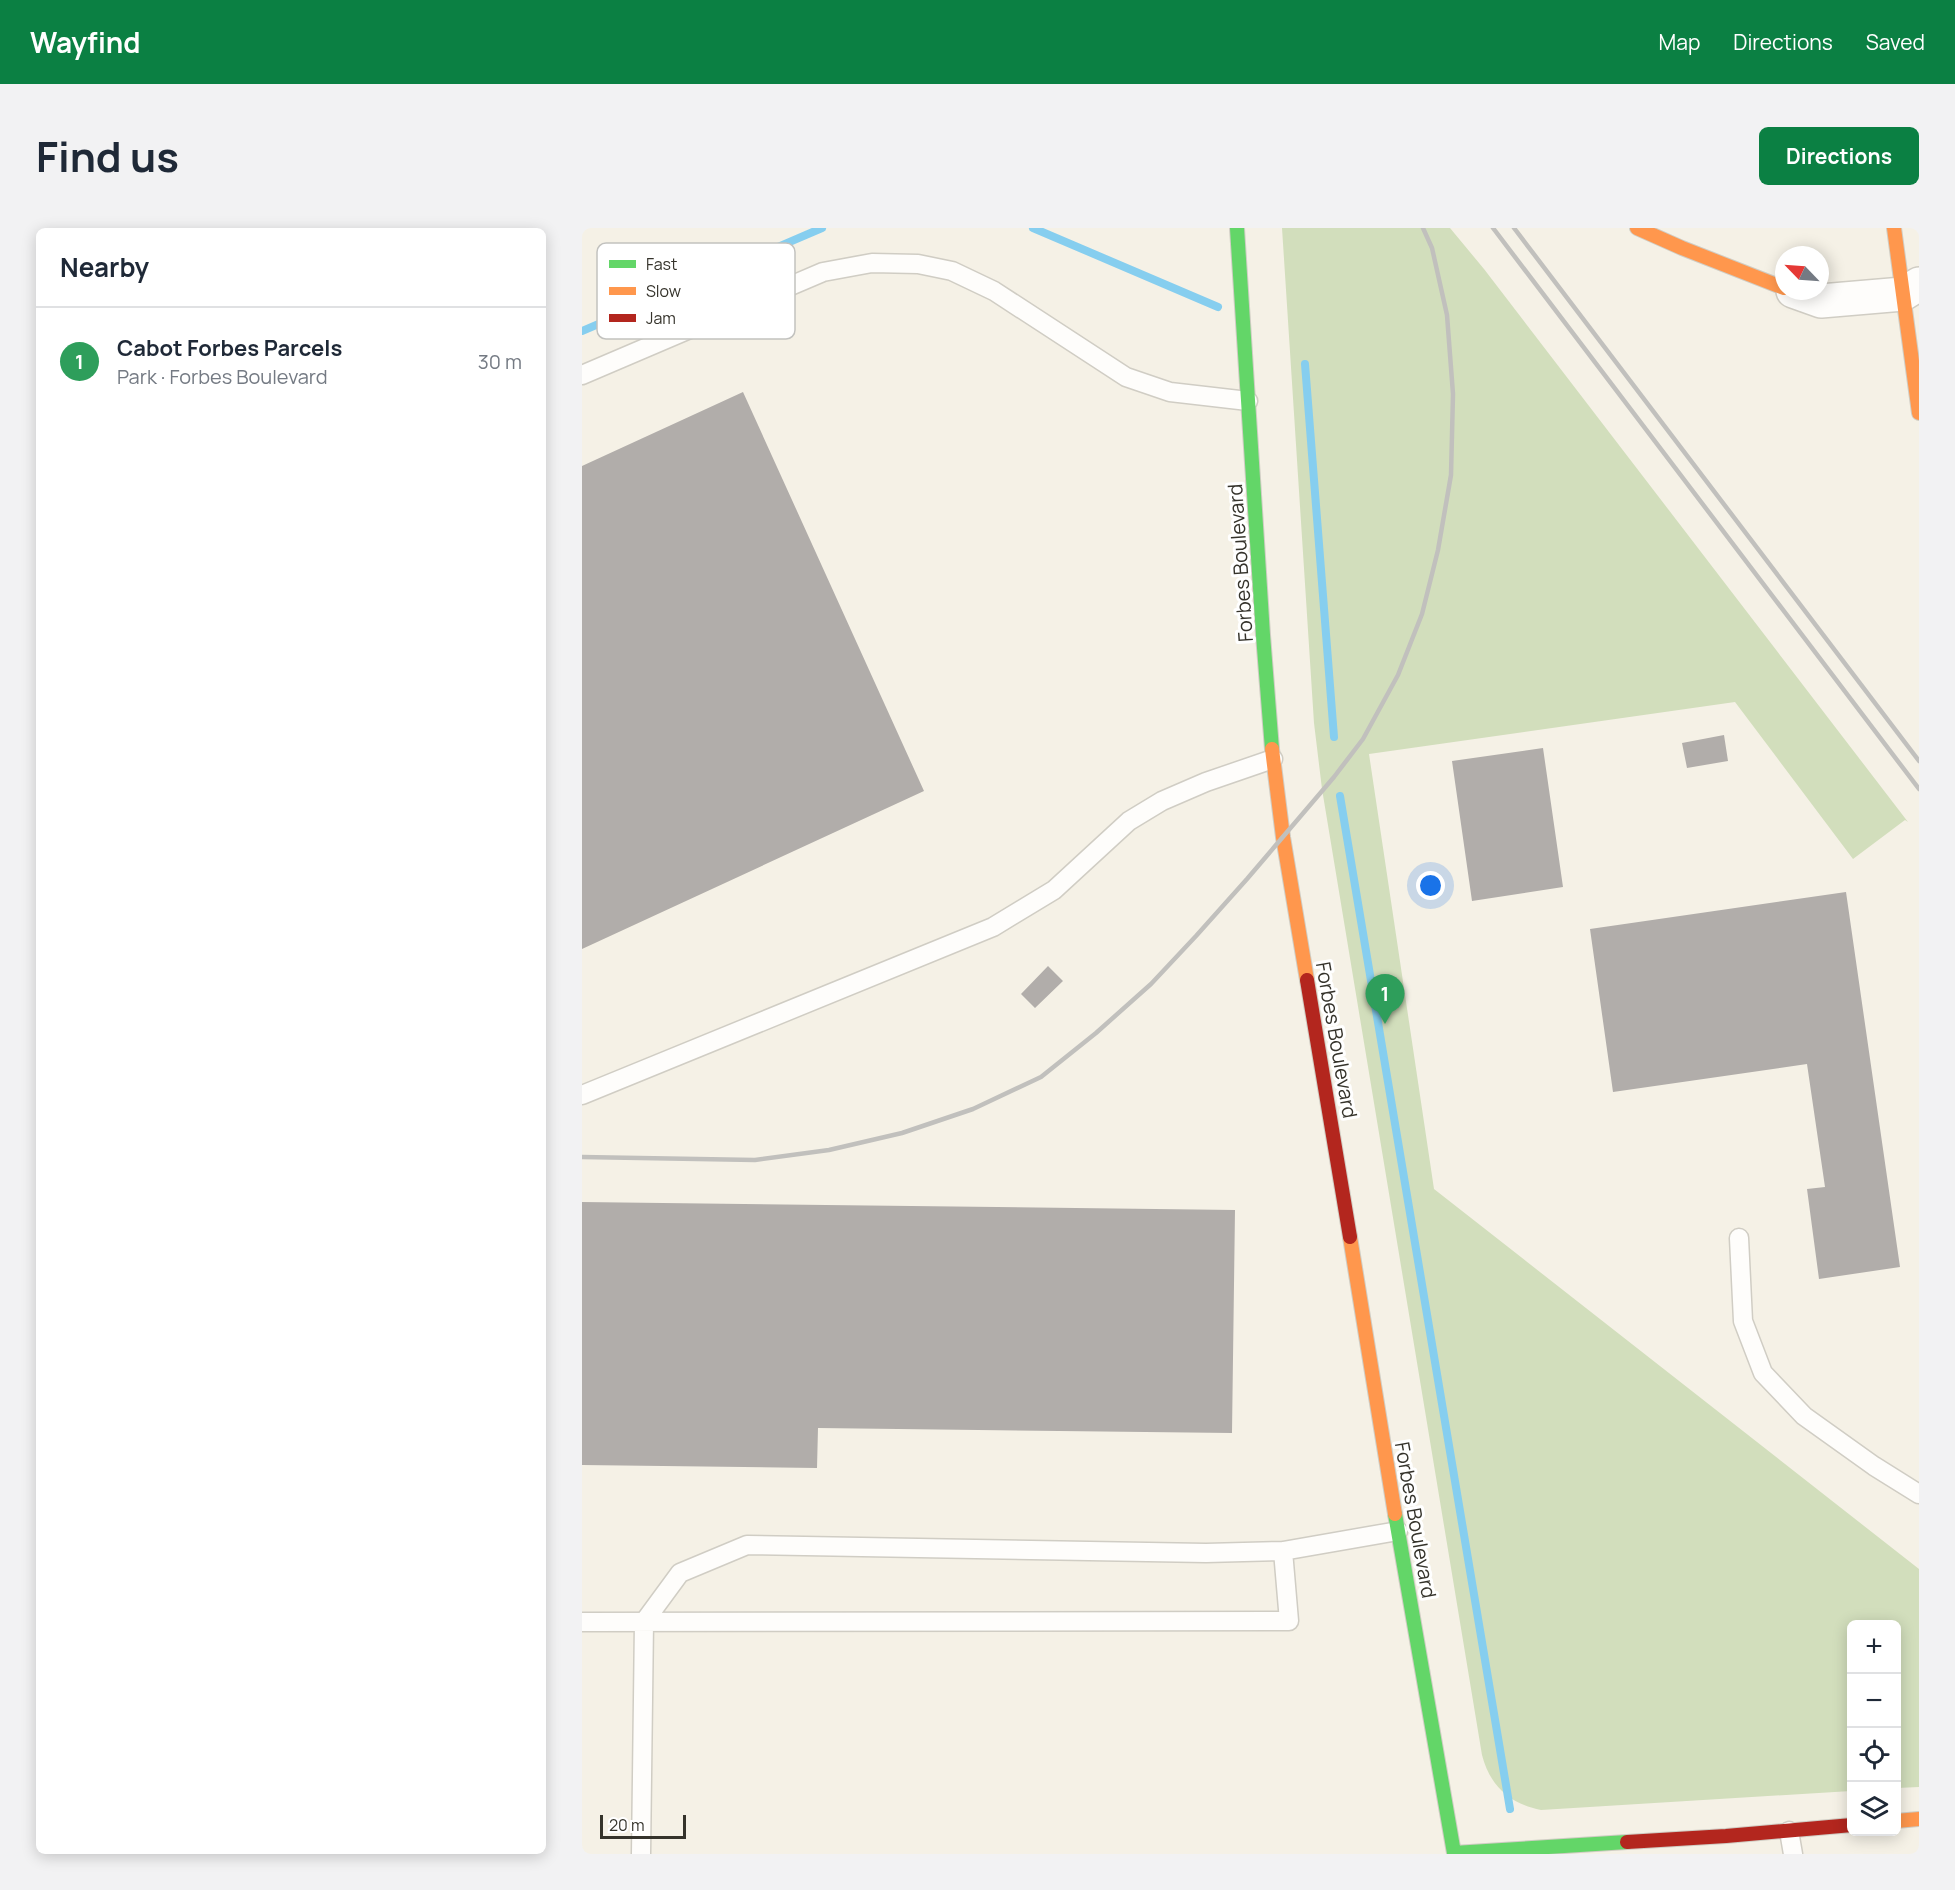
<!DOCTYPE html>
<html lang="en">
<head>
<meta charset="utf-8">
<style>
	:root { --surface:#fff; --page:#f2f2f3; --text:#1f2937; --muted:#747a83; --line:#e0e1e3; --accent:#0b8043 }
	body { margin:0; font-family:Manrope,sans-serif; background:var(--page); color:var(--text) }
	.controls { position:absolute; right:18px; bottom:18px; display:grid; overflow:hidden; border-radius:9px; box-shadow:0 3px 15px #0003 }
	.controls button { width:54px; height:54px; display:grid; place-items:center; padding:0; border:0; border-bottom:2px solid var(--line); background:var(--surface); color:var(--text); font:30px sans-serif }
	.compass { position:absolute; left:1193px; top:18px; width:54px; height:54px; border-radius:50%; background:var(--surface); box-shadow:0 3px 15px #0003; rotate:295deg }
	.scale { position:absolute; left:18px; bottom:15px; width:86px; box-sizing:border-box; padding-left:6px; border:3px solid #35332b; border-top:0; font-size:16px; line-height:21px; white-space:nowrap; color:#35332b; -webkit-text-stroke:4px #fff; paint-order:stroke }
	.you { position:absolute; left:849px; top:658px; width:21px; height:21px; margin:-15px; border:4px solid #fff; border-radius:50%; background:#1a73e8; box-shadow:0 0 0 9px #1a73e833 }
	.badge { display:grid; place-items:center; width:39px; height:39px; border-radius:50%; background:var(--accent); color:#fff; font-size:20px; font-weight:700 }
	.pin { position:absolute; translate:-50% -50px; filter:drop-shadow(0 2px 3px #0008) }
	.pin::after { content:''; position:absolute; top:32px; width:21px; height:18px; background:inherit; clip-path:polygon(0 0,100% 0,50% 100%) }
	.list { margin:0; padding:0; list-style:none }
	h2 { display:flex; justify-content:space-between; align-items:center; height:78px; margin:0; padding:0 24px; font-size:26px }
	h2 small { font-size:20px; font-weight:400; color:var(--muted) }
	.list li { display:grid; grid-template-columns:39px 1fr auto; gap:18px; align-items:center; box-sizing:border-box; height:108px; padding:0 24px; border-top:2px solid var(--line) }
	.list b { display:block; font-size:22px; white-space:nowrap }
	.list p { margin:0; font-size:20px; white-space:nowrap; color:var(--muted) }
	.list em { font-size:20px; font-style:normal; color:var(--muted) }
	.icon { flex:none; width:33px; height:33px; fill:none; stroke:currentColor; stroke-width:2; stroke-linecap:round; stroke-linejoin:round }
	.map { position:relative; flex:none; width:1337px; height:1626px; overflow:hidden; border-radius:9px }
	header { display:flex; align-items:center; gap:36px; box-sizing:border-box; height:84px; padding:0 30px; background:var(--accent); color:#fff }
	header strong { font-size:28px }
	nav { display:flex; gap:33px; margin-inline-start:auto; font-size:21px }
	.intro { display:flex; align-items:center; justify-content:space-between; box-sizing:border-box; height:144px; padding:0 36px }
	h1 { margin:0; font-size:42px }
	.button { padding:15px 27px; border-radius:9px; background:var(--accent); color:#fff; font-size:21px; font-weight:700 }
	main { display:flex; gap:36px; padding:0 36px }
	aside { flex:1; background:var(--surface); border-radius:9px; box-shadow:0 3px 15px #0003 }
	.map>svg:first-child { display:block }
	.green { fill:#d2debc }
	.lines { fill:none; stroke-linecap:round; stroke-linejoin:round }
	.stream { stroke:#86ceef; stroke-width:8 }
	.building { fill:#b1adaa }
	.lane-casing { stroke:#d0cdc4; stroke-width:21 }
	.street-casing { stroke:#d0cdc4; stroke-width:36 }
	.fast-casing { stroke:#d0cdc4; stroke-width:16 }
	.slow-casing { stroke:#d0cdc4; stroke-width:16 }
	.jam-casing { stroke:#d0cdc4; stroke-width:16 }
	.lane { stroke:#fefdfb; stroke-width:18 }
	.street { stroke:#fefdfb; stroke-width:33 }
	.fast { stroke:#63d668; stroke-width:14 }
	.slow { stroke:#ff974d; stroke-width:14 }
	.jam { stroke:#b3261e; stroke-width:14 }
	.rail { stroke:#c1c0bd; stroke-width:4.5 }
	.labels { text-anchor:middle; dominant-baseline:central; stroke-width:6; stroke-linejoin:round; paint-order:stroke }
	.street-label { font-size:20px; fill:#35332b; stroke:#fff }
	.key { fill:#fff; stroke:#c2c2bf; stroke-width:1.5 }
	.key-label { font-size:16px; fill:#35332b }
</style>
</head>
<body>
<header>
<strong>Wayfind</strong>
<nav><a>Map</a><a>Directions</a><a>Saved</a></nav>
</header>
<div class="intro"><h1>Find us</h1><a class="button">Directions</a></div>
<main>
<aside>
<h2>Nearby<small></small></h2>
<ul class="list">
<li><span class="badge" style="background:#2e9e5b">1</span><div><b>Cabot Forbes Parcels</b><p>Park · Forbes Boulevard</p></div><em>30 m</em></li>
</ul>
</aside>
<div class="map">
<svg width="1337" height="1626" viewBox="0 0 1337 1626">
	<rect width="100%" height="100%" fill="#f5f1e6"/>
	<path class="green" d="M700,0h168l34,41 424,553 -3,-2 -52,39 -118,-157 -366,52 65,435 485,380v218l-22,1 -1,-164h-44l-1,167 -310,19c-31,-6 -51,-24 -59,-55l-160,-966 -8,-66z"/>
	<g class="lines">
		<path class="stream" d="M451,0l185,79
			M0,103l240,-103
			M723,136l29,373
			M758,568l170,1013"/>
	</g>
	<path class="building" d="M161,164l181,399 -342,158v-483z
		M1142,507l4,26 -41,7 -5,-25z
		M961,520l20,139 -91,14 -20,-140z
		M1264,664l54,375 -81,12 -12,-90 18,-2 -18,-123 -194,28 -23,-163z
		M466,738l15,15 -28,27 -14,-14z
		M0,974l653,8 -3,223 -414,-5 -1,40 -235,-3z"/>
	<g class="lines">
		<g class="lane-casing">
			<path id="lane" d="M0,147l241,-103 49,-9 46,1 34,7 42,20 132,86 44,15 78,9
				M0,867l411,-168 61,-37 75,-69 33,-20 44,-19 67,-23
				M1157,1010l4,83 20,52 41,43 70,50 45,28
				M0,1394l707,-1 -6,-70
				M1207,1603l4,23
				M59,1626l3,-232 36,-49 67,-28 459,8 77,-2 115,-20"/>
		</g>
		<g class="street-casing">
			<path id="street" d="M1211,63l28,10 82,-7 16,-10"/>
		</g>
		<g class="fast-casing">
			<path id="fast" d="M655,0l26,407 9,114
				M813,1286l59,339 173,-11"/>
		</g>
		<g class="slow-casing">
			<path id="slow" d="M1055,0l45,20 102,40
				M1312,0l25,185
				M690,521l11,88 24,143
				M768,1009l45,277
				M1314,1593l23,-2"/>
		</g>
		<g class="jam-casing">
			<path id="jam" d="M725,752l43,257
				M1045,1614l99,-6 126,-11"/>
		</g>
		<use href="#lane" class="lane"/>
		<use href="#street" class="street"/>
		<use href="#fast" class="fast"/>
		<use href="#slow" class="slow"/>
		<use href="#jam" class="jam"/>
		<path class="rail" d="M911,0l426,561
			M932,0l405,533
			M0,929l173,3 74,-10 73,-17 71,-24 68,-32 55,-44 55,-49 45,-48 51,-57 87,-102 29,-38 35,-64 24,-61 16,-64 13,-75 2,-81 -6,-79 -15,-67 -9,-20"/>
	</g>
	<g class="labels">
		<g class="street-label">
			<text transform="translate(658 335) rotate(-94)">Forbes Boulevard</text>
			<text transform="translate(755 812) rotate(80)">Forbes Boulevard</text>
			<text transform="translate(834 1292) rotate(80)">Forbes Boulevard</text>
		</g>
	</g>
	<rect x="15" y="15" width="198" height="96" rx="9" class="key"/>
	<rect x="27" y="32" width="27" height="8" fill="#63d668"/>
	<rect x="27" y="59" width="27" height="8" fill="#ff974d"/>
	<rect x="27" y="86" width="27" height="8" fill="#b3261e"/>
	<g class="key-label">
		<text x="64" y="42">Fast</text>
		<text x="64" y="69">Slow</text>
		<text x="64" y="96">Jam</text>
	</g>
</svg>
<div class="controls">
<button>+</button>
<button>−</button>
<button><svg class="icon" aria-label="locate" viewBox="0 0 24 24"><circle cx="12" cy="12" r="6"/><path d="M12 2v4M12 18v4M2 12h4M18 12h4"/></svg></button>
<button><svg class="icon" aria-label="layers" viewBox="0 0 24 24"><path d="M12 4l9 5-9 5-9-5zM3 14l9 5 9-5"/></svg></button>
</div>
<svg class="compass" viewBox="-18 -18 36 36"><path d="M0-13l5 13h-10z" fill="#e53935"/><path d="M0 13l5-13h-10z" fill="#747a83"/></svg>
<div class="scale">20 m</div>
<div class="you"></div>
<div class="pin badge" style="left:803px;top:796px;background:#2e9e5b">1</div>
</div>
</main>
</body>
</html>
